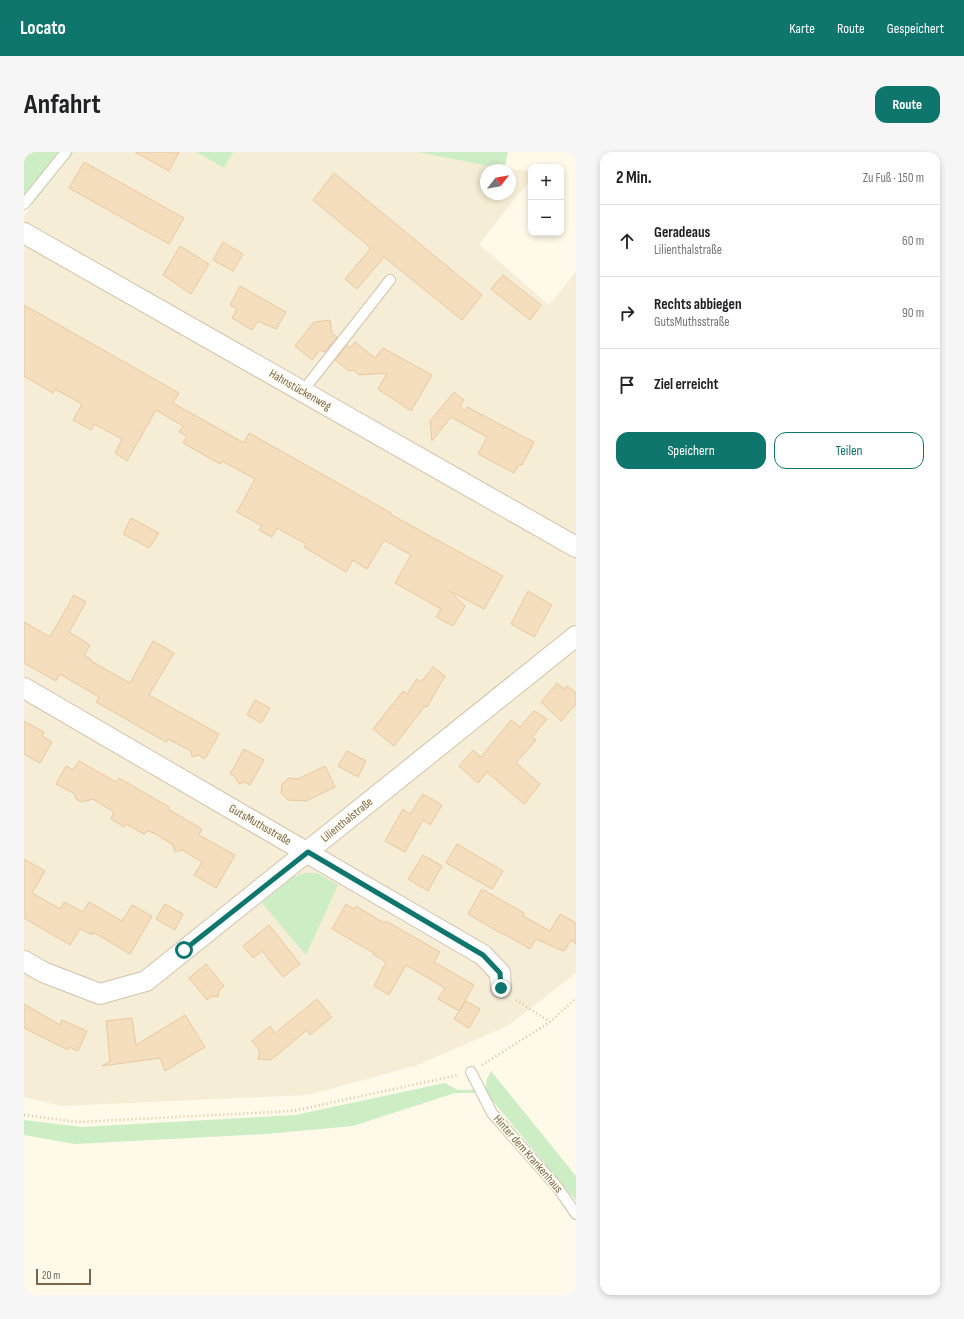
<!DOCTYPE html>
<html lang="de">
<head>
<meta charset="utf-8">
<style>
	:root { --surface:#fff; --page:#f6f6f6; --text:#202124; --muted:#757577; --line:#e0e0e0; --accent:#0f766e }
	body { margin:0; font-family:"Sofia Sans Condensed",sans-serif; background:var(--page); color:var(--text) }
	.controls { position:absolute; right:12px; top:12px; display:grid; overflow:hidden; border-radius:8px; box-shadow:0 2px 6px #0003 }
	.controls button { width:36px; height:36px; display:grid; place-items:center; padding:0; border:0; border-bottom:1px solid var(--line); background:var(--surface); color:var(--text); font:20px sans-serif }
	.compass { position:absolute; left:456px; top:12px; width:36px; height:36px; border-radius:50%; background:var(--surface); box-shadow:0 2px 6px #0003; rotate:59deg }
	.scale { position:absolute; left:12px; bottom:10px; width:55px; box-sizing:border-box; padding-left:4px; border:2px solid #7a644a; border-top:0; font-size:11px; line-height:14px; white-space:nowrap; color:#7a644a; -webkit-text-stroke:3px #fffcf0; paint-order:stroke }
	.stop { position:absolute; width:12px; height:12px; margin:-9px; border:3px solid #0f766e; border-radius:50%; background:#fff }
	.stop.end { background:#0f766e; border-color:#fff; box-shadow:0 1px 4px #0008 }
	.list { margin:0; padding:0; list-style:none }
	h2 { display:flex; justify-content:space-between; align-items:center; height:52px; margin:0; padding:0 16px; font-size:17px }
	h2 small { font-size:13px; font-weight:400; color:var(--muted) }
	.list li { display:grid; grid-template-columns:26px 1fr auto; gap:12px; align-items:center; box-sizing:border-box; height:72px; padding:0 16px; border-top:1px solid var(--line) }
	.list b { display:block; font-size:15px; white-space:nowrap }
	.list p { margin:0; font-size:13px; white-space:nowrap; color:var(--muted) }
	.list em { font-size:13px; font-style:normal; color:var(--muted) }
	.actions { display:flex; gap:8px; padding:12px 16px }
	.actions a { flex:1; padding:9px 0; border:1px solid var(--accent); border-radius:12px; text-align:center; font-size:14px; color:var(--accent) }
	.actions .main { background:var(--accent); color:#fff }
	.icon { flex:none; width:22px; height:22px; fill:none; stroke:currentColor; stroke-width:2; stroke-linecap:round; stroke-linejoin:round }
	.map { position:relative; flex:none; width:552px; height:1143px; overflow:hidden; border-radius:12px }
	header { display:flex; align-items:center; gap:24px; box-sizing:border-box; height:56px; padding:0 20px; background:var(--accent); color:#fff }
	header strong { font-size:19px }
	nav { display:flex; gap:22px; margin-inline-start:auto; font-size:14px }
	.intro { display:flex; align-items:center; justify-content:space-between; box-sizing:border-box; height:96px; padding:0 24px }
	h1 { margin:0; font-size:28px }
	.button { padding:10px 18px; border-radius:12px; background:var(--accent); color:#fff; font-size:14px; font-weight:700 }
	main { display:flex; gap:24px; padding:0 24px }
	aside { flex:1; background:var(--surface); border-radius:12px; box-shadow:0 2px 6px #0003 }
	.map>svg:first-child { display:block }
	.residential { fill:#f6edd6; fill-rule:evenodd }
	.green { fill:#cdedc5 }
	.building { fill:#f5debe; stroke:#e8c99d }
	.lines { fill:none; stroke-linecap:round; stroke-linejoin:round }
	.service-casing { stroke:#d1c3ac; stroke-width:12 }
	.minor-casing { stroke:#d1c3ac; stroke-width:22 }
	.path { stroke:#dac2a0; stroke-width:2.5; stroke-dasharray:1 3; stroke-linecap:butt }
	.service { stroke:#fff; stroke-width:10 }
	.minor { stroke:#fff; stroke-width:20 }
	.route { stroke:#0f766e; stroke-width:5 }
	.labels { text-anchor:middle; dominant-baseline:central; stroke-width:3; stroke-linejoin:round; paint-order:stroke }
	.street-label { font-size:12px; fill:#7a644a; stroke:#fffcf0 }
</style>
</head>
<body>
<header>
<strong>Locato</strong>
<nav><a>Karte</a><a>Route</a><a>Gespeichert</a></nav>
</header>
<div class="intro"><h1>Anfahrt</h1><a class="button">Route</a></div>
<main>
<div class="map">
<svg width="552" height="1143" viewBox="0 0 552 1143">
	<rect width="100%" height="100%" fill="#fef9e8"/>
	<path class="residential" d="M50,0h122l28,16 9,-16h184l87,17 27,2v8l-52,65 70,61 27,-33v701l-67,52 -91,40 -110,30 -247,11 -37,-9v-881zM462,18h24v24h-24z"/>
	<path class="green" d="M0,0h50l-42,53 -8,-4z
		M172,0h37l-9,16z
		M393,0h91l-4,17z
		M282,721h11l21,12 -32,70 -44,-52 31,-26z
		M467,919l85,105v25l-90,-108h-31l-102,33 -87,8 -191,10 -51,-9v-15l58,7 213,-12 150,-32 13,7 27,-1 2,-10z"/>
	<path class="building" d="M111,0h44l-10,19z
		M60,10l100,56 -15,26 -100,-56z
		M310,21l148,122 -20,25 -78,-63 -27,32 -12,-10 26,-31 -58,-48z
		M199,90l20,12 -10,17 -20,-11z
		M156,94l29,18 -18,30 -28,-19z
		M479,123l38,30 -11,15 -39,-31z
		M216,134l46,26 -10,17 -18,-8 -6,9 -20,-12 5,-9 -7,-4z
		M0,153l155,88 -6,10 71,40 5,-10 142,80 -1,1 113,62 -19,33 -34,-18 15,15 -12,20 -17,-9 5,-8 -46,-26 16,-28 -27,-15 -17,29 -14,-9 -7,12 -42,-25 2,-3 -29,-16 -5,9 -13,-7 3,-4 -25,-14 18,-33 -33,-18 -2,3 -37,-21 4,-7 -8,-4 4,-6 -27,-16 -29,51 -12,-8 7,-14 -28,-15 -3,6 -18,-10 9,-16 -27,-15 -2,4 -29,-17z
		M306,168l2,13 5,4 -12,15 -5,-2 -8,10 -17,-14 19,-24z
		M331,190l20,16 8,-10 49,27 -21,36 -33,-22 9,-16 -28,2 -5,-5 -5,1 -14,-11 12,-15 3,3z
		M430,240l10,8 -4,6 5,5 2,-4 67,35 -12,23 -3,-1 -5,9 -36,-19 9,-17 -36,-20 -19,24 -2,-20z
		M107,366l28,15 -10,15 -26,-14z
		M504,439l24,14 -18,32 -23,-13z
		M50,443l12,7 -17,30 21,13 -6,10 7,4v2l39,22 23,-42 21,12 -25,42 70,39 -14,25 -7,-4 -6,2 -1,-6 -23,-12 -2,3 -70,-40 3,-5 -39,-23 -4,7 -32,-18v-41l26,15z
		M409,515l12,9 -18,31 -2,-1 -31,40 -21,-17 30,-38 4,3 10,-15 4,3z
		M533,531l7,6 3,-3 9,7v11l-15,17 -20,-19z
		M231,548l15,8 -9,15 -14,-8z
		M510,559l13,8 -15,18 4,3 -20,23 24,21 -16,20 -37,-32 -9,11 -19,-17 14,-16 8,7 30,-37 9,7z
		M0,569l20,11 -2,4 10,6 -12,21 -16,-9z
		M220,597l20,11 -14,25 -6,-3 -5,2 -4,-7 -5,-3z
		M323,599l19,10 -8,16 -20,-11z
		M55,609l37,21 3,-4 50,29 -1,2 34,20 -3,6 36,20 -19,33 -22,-13 8,-13 -20,-12 -7,2 -2,-7 -19,-12 -6,-2 -4,3 -18,-10 -2,3 -13,-8 3,-7 -21,-13 -11,3 -6,-3 -1,-5 -19,-10 10,-18 7,4z
		M301,614l10,21 -29,14 -18,-1 -7,-7 1,-9 7,-6 9,1z
		M399,642l19,11 -12,20 -7,-5 -18,32 -20,-11 18,-32 7,5z
		M433,692l46,27 -11,18 -46,-26z
		M399,703l19,11 -14,25 -20,-12z
		M0,707l21,12 -13,22 28,16 4,-7 19,10 6,-10 33,19 10,-16 20,11 -22,38 -37,-22 -1,3 -12,-6 -10,16 -46,-27z
		M458,737l42,24 -1,3 27,15 10,-17 16,9v21l-5,-4 -6,10 -2,1 -27,-12 -6,10 -26,-15h-2l-34,-20z
		M141,752l18,10 -8,16 -19,-11z
		M322,752l8,5 2,-3 28,17 2,-2 54,31 -6,10 40,23 -15,26 -21,-12 7,-11 -39,-23 -17,30 -15,-9 12,-24 -13,-8 1,-1 -42,-24z
		M245,773l31,39 -17,13 -21,-26 -9,7 -10,-12z
		M182,812l18,22 -5,4 -1,7 -6,-1 -5,4 -18,-22z
		M293,847l15,18 -22,18 -3,-5 -36,30 -13,-1 2,-8 -8,-10 18,-15 5,7z
		M442,849l14,8 -11,19 -15,-9z
		M0,852l36,21 2,-5 25,11 -9,20 -9,-4 -1,3 -44,-22z
		M161,863l20,32 -40,24 -5,-13 -58,8 8,-5 -4,-40 26,-3 4,27z"/>
	<g class="lines">
		<g class="service-casing">
			<path id="service" d="M0,52l42,-52
				M278,240l88,-112
				M447,920l21,41 66,75 18,26"/>
		</g>
		<g class="minor-casing">
			<path id="minor" d="M0,81l552,314
				M0,536l459,267 17,18 1,15
				M0,809l19,11 57,22 46,-13 430,-345"/>
		</g>
		<path class="path" d="M492,848l34,22
			M458,913l68,-43 26,-24
			M0,963l54,7 215,-11 165,-36"/>
		<use href="#service" class="service"/>
		<use href="#minor" class="minor"/>
	</g>
	<g class="lines">
		<path class="route" d="M160,798l124,-98 175,103 17,18 1,15"/>
	</g>
	<g class="labels">
		<g class="street-label">
			<text transform="translate(276 238) rotate(30)">Hahnstückenweg</text>
			<text transform="translate(323 668) rotate(-39)">Lilienthalstraße</text>
			<text transform="translate(236 673) rotate(30)">GutsMuthsstraße</text>
			<text transform="translate(504 1002) rotate(49)">Hinter dem Krankenhaus</text>
		</g>
	</g>
</svg>
<div class="controls">
<button>+</button>
<button>−</button>
</div>
<svg class="compass" viewBox="-18 -18 36 36"><path d="M0-13l5 13h-10z" fill="#e53935"/><path d="M0 13l5-13h-10z" fill="#757577"/></svg>
<div class="scale">20 m</div>
<div class="stop" style="left:160px;top:798px"></div>
<div class="stop end" style="left:477px;top:836px"></div>
</div>
<aside>
<h2>2 Min.<small>Zu Fuß · 150 m</small></h2>
<ul class="list">
<li><svg class="icon" aria-label="ahead" viewBox="0 0 24 24"><path d="M12 20V5M6 11l6-6 6 6"/></svg><div><b>Geradeaus</b><p>Lilienthalstraße</p></div><em>60 m</em></li>
<li><svg class="icon" aria-label="right" viewBox="0 0 24 24"><path d="M7 20v-9h11M14 6l5 5-5 5"/></svg><div><b>Rechts abbiegen</b><p>GutsMuthsstraße</p></div><em>90 m</em></li>
<li><svg class="icon" aria-label="arrive" viewBox="0 0 24 24"><path d="M6 21V4h12l-3 4 3 4H6"/></svg><div><b>Ziel erreicht</b></div></li>
</ul>
<div class="actions"><a class="main">Speichern</a><a>Teilen</a></div>
</aside>
</main>
</body>
</html>
